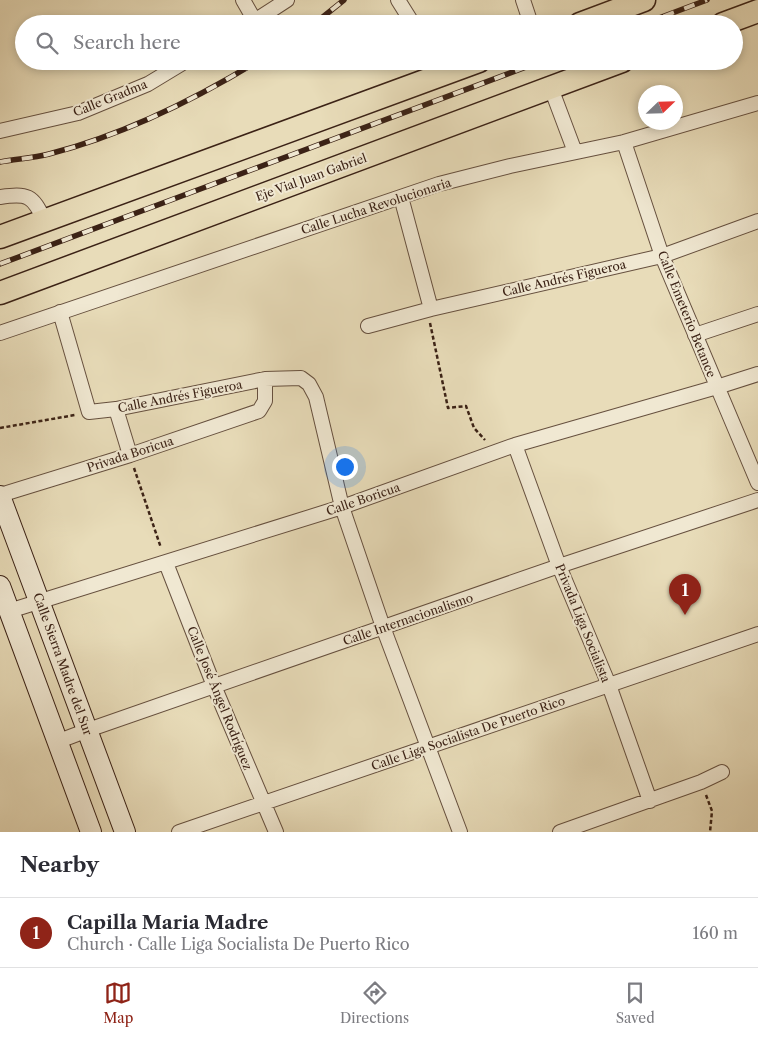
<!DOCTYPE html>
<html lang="en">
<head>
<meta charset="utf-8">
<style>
	:root { --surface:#fff; --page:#f2f2f3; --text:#2b2b33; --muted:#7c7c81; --line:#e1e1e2; --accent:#8f2418 }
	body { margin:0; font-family:"Libre Caslon Text",serif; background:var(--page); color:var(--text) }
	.compass { position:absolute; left:638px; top:85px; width:45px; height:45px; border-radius:50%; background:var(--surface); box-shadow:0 2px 8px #0003; rotate:67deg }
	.you { position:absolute; left:344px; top:466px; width:18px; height:18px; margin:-12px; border:4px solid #fff; border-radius:50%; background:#1a73e8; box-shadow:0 0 0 8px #1a73e833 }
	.badge { display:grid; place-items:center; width:32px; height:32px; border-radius:50%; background:var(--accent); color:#fff; font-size:16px; font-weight:700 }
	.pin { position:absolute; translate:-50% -41px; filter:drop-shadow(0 1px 2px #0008) }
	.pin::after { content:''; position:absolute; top:26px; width:18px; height:15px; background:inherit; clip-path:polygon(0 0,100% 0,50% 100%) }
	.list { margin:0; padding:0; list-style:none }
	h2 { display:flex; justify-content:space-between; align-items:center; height:65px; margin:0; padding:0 20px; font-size:21px }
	h2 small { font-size:16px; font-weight:400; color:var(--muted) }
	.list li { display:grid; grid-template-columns:32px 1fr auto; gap:15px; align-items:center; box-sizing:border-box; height:70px; padding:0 20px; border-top:1px solid var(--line) }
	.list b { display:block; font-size:19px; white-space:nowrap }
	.list p { margin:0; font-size:16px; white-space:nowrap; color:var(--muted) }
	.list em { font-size:16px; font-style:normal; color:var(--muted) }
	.icon { flex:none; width:28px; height:28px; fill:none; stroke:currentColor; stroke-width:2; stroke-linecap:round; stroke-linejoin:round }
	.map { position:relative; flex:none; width:758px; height:832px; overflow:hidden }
	.search { position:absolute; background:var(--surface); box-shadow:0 2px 8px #0003; left:15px; right:15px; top:15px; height:55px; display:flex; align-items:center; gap:12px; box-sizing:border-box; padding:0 18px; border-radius:28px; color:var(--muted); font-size:19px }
	.sheet { height:135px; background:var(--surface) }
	nav { display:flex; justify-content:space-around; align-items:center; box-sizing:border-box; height:70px; border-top:1px solid var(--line); background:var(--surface); font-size:14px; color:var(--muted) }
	nav a { display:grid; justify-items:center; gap:2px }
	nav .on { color:var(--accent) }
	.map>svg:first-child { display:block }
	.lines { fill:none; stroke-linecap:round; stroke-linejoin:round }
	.street-casing { stroke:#66503f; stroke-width:16 }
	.secondary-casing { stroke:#3b2216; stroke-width:22 }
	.primary-casing { stroke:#3b2216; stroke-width:25 }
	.path { stroke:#3b2216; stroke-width:2.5; stroke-dasharray:4 2.5; stroke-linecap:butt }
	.street { stroke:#f0e8d2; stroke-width:14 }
	.secondary { stroke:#f0e8d2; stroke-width:20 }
	.primary { stroke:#e8dcb9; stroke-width:22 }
	.rail-casing { stroke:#3b2216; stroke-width:5.5 }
	.rail { stroke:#f0e8d2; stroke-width:4; stroke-dasharray:11; stroke-linecap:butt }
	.labels { text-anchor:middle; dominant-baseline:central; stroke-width:4; stroke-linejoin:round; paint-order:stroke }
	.street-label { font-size:12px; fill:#3b2216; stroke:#f0e8d2 }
</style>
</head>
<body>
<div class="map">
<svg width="758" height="832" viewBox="0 0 758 832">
	<rect width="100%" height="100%" fill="#e8dcb9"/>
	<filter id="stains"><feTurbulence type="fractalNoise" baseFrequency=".004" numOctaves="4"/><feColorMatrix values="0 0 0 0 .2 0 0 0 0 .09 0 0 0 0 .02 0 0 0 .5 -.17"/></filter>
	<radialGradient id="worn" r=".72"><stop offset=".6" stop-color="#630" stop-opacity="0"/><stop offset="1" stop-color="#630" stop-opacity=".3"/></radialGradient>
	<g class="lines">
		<g class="street-casing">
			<path id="street" d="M243,0l12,21
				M398,0l15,24
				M523,0l8,24
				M250,24l37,-24
				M551,88l24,64
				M0,131l78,-18 70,-29 38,-23
				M624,142l38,114 96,227
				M0,197c27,-4 33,-2 44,23
				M401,197l30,112
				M60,312l29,100 27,-3 149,-30 36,-1 8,6 7,13 26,110 41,120 77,205
				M368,326l63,-17 231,-53 96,-35
				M0,333l439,-149 71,-18 114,-24 134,-39
				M695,335l63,-21
				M116,409l14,46
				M515,445l44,121 50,119 41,116
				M0,495l130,-40 129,-44 6,-10v-22
				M166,563l48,123 62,146
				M9,611l333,-104 173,-62 202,-58 41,-13
				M59,741l29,-11 471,-164 199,-66
				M179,832l579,-198
				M560,832l141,-50 21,-10"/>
		</g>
		<g class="secondary-casing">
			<path id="secondary" d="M0,496l125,336
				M0,586l91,246"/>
		</g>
		<g class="primary-casing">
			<path id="primary" d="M580,24l64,-24
				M723,24l35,-13
				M0,237l479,-176
				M0,293l622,-232"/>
		</g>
		<path class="path" d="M430,323l18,85 18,-2 8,22 11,12
			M0,428l75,-13
			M134,468l27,80
			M706,795l6,16 -2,21"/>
		<use href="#street" class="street"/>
		<use href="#secondary" class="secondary"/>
		<use href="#primary" class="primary"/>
		<g class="rail-casing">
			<path id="rail" d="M314,24l30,-24
				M643,24l64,-24
				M0,162c16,-3 33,-4 49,-8 74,-19 145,-54 209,-93
				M0,264l542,-203"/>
		</g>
		<use href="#rail" class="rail"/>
	</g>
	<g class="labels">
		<g class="street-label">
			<text transform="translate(110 98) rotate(-22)">Calle Gradma</text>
			<text transform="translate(311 177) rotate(-20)">Eje Vial Juan Gabriel</text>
			<text transform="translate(376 206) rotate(-18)">Calle Lucha Revolucionaria</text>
			<text transform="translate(564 278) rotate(-13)">Calle Andrés Figueroa</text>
			<text transform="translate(687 314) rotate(68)">Calle Emeterio Betance</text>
			<text transform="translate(180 396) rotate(-11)">Calle Andrés Figueroa</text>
			<text transform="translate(130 454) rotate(-18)">Privada Boricua</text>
			<text transform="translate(363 499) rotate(-19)">Calle Boricua</text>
			<text transform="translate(408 619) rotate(-19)">Calle Internacionalismo</text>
			<text transform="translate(583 623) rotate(68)">Privada Liga Socialista</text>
			<text transform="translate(63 664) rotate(70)">Calle Sierra Madre del Sur</text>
			<text transform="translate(220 698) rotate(68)">Calle José Ángel Rodríguez</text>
			<text transform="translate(468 733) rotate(-19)">Calle Liga Socialista De Puerto Rico</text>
		</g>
	</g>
	<rect width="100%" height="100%" filter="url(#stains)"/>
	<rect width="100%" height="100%" fill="url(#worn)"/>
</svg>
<svg class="compass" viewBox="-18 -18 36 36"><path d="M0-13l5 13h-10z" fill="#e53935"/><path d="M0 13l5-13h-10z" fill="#7c7c81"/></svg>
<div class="you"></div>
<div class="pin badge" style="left:685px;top:615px">1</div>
<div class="search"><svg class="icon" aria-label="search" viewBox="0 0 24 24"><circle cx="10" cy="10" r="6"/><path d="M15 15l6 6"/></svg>Search here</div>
</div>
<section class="sheet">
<h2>Nearby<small></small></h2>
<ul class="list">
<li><span class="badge">1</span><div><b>Capilla Maria Madre</b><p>Church · Calle Liga Socialista De Puerto Rico</p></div><em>160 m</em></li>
</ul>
</section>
<nav>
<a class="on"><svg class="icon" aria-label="map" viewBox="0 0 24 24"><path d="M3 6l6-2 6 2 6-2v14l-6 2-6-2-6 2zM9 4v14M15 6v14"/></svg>Map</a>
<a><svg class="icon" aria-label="directions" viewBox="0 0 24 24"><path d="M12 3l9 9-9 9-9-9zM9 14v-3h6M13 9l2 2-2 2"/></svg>Directions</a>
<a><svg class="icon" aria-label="saved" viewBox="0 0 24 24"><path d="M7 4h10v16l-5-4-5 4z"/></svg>Saved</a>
</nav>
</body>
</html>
